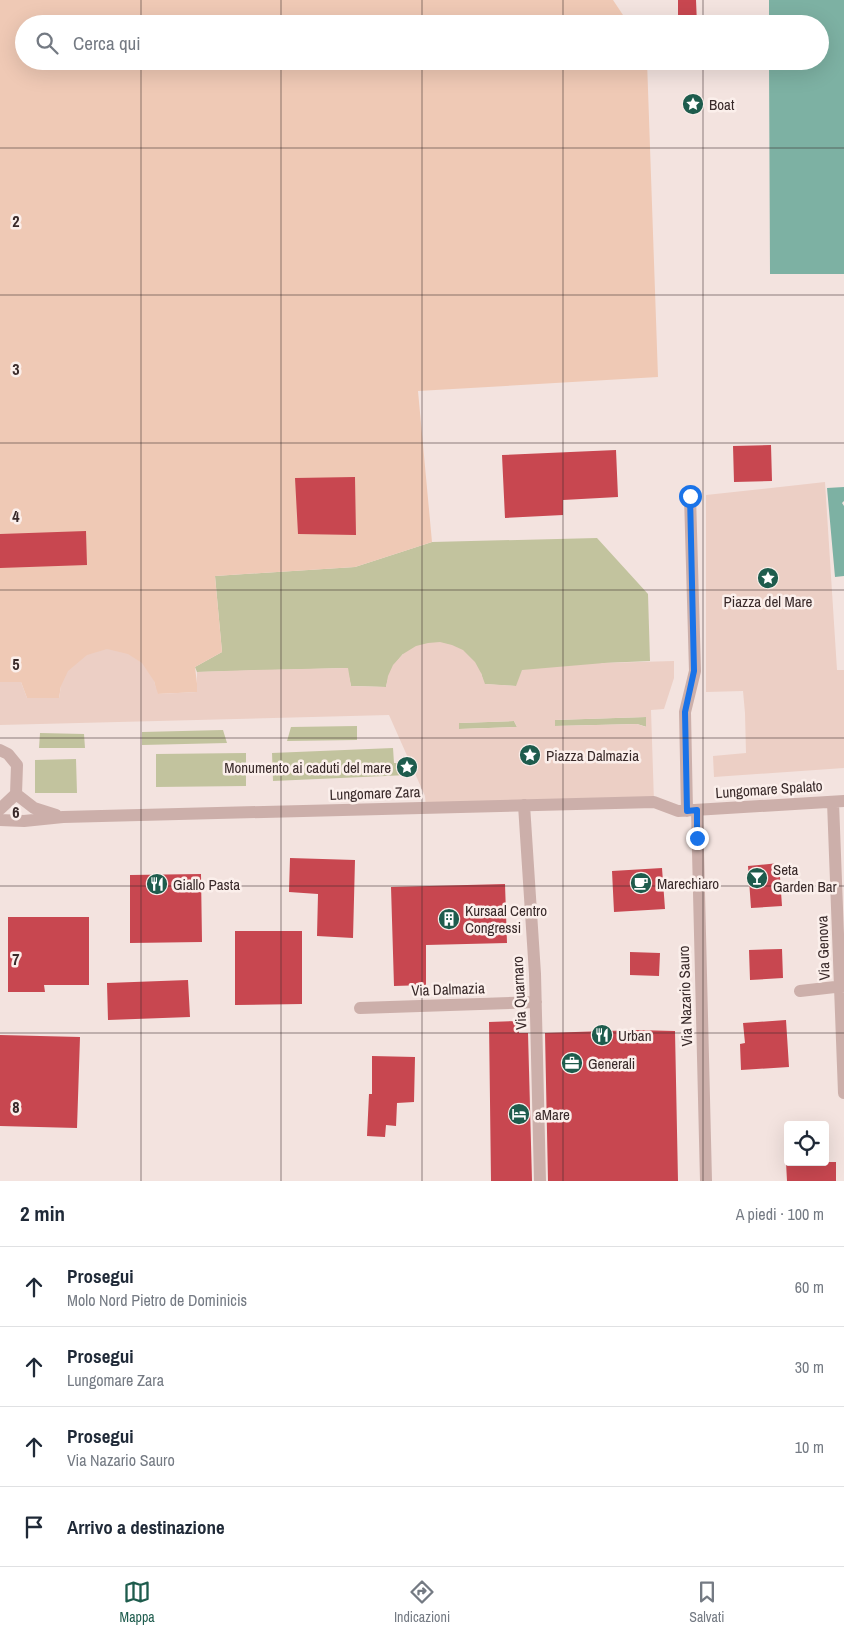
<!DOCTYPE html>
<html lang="it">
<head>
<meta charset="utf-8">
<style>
	:root { --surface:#fff; --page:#f6f6f7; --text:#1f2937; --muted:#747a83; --line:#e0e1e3; --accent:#1e5c4d }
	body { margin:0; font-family:"Archivo Narrow",sans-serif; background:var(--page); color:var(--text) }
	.controls { position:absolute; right:15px; bottom:15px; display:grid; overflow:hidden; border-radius:5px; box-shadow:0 5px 20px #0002 }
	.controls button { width:45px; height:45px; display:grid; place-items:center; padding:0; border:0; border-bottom:1px solid var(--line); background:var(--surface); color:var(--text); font:25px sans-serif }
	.stop { position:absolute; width:15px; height:15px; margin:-11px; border:4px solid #1a73e8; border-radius:50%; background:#fff }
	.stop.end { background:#1a73e8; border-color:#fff; box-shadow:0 1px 5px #0008 }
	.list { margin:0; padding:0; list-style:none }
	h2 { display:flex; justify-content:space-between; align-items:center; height:65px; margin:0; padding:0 20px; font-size:21px }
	h2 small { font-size:16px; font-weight:400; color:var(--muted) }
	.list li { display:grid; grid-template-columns:32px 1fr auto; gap:15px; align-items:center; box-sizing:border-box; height:80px; padding:0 20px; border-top:1px solid var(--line) }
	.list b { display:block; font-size:19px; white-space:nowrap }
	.list p { margin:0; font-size:16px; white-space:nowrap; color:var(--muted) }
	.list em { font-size:16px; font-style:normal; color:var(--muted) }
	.icon { flex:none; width:28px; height:28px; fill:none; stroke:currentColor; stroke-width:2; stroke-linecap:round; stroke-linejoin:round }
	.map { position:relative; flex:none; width:844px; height:1181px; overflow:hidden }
	.search { position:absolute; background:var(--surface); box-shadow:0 5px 20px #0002; left:15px; right:15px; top:15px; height:55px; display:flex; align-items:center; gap:12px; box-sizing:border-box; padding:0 18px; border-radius:28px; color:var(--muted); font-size:19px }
	.sheet { height:385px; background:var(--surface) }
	nav { display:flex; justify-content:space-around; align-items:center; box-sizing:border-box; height:70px; border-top:1px solid var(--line); background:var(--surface); font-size:14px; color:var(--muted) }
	nav a { display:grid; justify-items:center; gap:2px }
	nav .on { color:var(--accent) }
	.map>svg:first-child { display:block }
	.green { fill:#c2c39e }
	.sand { fill:#efc9b5 }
	.plaza { fill:#eccfc5; fill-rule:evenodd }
	.water { fill:#7db1a3 }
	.building { fill:#c84750 }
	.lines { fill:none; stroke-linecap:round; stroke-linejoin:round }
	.minor { stroke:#ccafaa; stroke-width:12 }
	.route { stroke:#1a73e8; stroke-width:6 }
	.grid { fill:none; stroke:#392a2a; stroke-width:1; stroke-opacity:0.55 }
	.labels { text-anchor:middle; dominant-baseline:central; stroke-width:5; stroke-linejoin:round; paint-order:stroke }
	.poi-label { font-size:15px; fill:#392a2a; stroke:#fbefeb; text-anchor:start }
	.street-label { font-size:15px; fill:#392a2a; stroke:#fbefeb }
	.grid-label { font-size:16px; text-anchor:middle; font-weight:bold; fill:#392a2a; stroke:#fbefeb; stroke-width:5; stroke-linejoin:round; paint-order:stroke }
</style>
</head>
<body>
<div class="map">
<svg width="844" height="1181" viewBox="0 0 844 1181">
	<rect width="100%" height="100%" fill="#f3e3df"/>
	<path class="green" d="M597,538l51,56 2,67 -46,2 -88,23 -32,-2 -3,-11 -78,-19c-9,10 -14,19 -17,33l-35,-1 -4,-18 -150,4 -2,-5 27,-15 -7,-76 140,-9 77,-25z
		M646,717l1,10 -10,-3 -82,2v-6z
		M514,721l3,6 -58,2v-6z
		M357,726v14l-70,1 4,-14z
		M223,730l4,13 -85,2v-13z
		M40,733l44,1 1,14h-46z
		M393,748l1,15h14v12l-135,6 -1,-28z
		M246,753v33l-90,1v-33z
		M76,759l1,34h-42v-33z"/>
	<path class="sand" d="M0,0h613l16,24h-605v37h623l11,316 -240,14 14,151 -77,25 -140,9 7,76 -27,15 3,25 -41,2 -3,-13 -93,5 -2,12h-32l-6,-16h-21z"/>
	<path class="plaza" d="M825,482l12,188h7v98l-130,9 -1,-21 33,-3 -1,-40 -2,-22 -37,1v-197z
		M440,642l12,3 11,5 12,12 6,11 4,11 31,2 6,-16 82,-7 70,-2v17l-10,31 -13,1 3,92 -228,6 -1,-12 -36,-81 -389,10v-43h21l6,16h32l2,-12 7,-15 19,-16 20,-6 21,5 14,9 12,18 4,13 39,-2v-20l55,-2 96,-2 3,18 35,1 2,-11 5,-11 10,-11 13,-8 12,-3zM646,717v10l-9,-3 -82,2v-6zM514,721l3,6 -58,2v-6z"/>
	<path class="water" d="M769,0h75v274h-74l-1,-213h51v-37h-51z
		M844,487v14l-2,2 2,3v70l-9,1 -8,-89z"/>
	<path class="building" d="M678,0h18l1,24h-19z
		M771,445l1,36 -38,1 -1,-36z
		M616,450l2,47 -55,3v15l-58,3 -3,-63z
		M355,477l1,58 -58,-1 -3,-56z
		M86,531l1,34 -87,3v-34z
		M290,858l65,2 -2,78 -36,-2 1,-42 -29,-2z
		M779,863l3,43 -31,2 -3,-42z
		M662,868l3,41 -51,3 -2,-41z
		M201,874l1,68 -72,1v-68z
		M505,884l2,59 -81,2v40l-32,1 -3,-99z
		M8,917h81v68h-45l1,7h-37z
		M235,931h67v73l-67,1z
		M782,949l1,29 -33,2 -1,-30z
		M630,952l30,1 -1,23 -29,-1z
		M188,980l2,37 -82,3 -1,-37z
		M786,1020l3,47 -48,3 -1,-26 5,-1 -2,-20z
		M519,1021v12h9l4,148h-41l-2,-159z
		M636,1030l39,1 3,150h-130l-3,-148z
		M0,1035l80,2 -3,91 -77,-2z
		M372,1056l43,1 -1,45 -17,1 -1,23 -10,-1 -1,12 -18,-1 2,-42h3z
		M786,1162h50v19h-49z"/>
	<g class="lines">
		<path class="minor" d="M0,750l8,4 9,11 -1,29 -16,15
			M16,794l18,14 22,7
			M833,802l11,291
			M524,805l11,169 5,207
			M697,810l9,371
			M687,811l-2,-99 10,-41 -5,-175
			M0,820l24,1 39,-4 591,-15 24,9 166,-10
			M800,991l44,-5
			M360,1008l176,-6"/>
	</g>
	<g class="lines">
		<path class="route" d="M690,496l4,175 -9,41 2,99 10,-1v28"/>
	</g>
	<path class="grid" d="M141,0v24M281,0v24M422,0v24M563,0v24M703,0v24M141,61v1120M281,61v1120M422,61v1120M563,61v1120M703,61v1120M0,148h844M0,295h844M0,443h844M0,590h844M0,738h844M0,886h844M0,1033h844"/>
	<defs>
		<g id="sight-disc" transform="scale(1.125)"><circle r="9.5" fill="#1e5c4d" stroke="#fbefeb"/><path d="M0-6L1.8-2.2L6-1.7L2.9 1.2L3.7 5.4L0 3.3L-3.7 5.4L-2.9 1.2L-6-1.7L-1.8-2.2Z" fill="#fff"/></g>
		<g id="bar-disc" transform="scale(1.125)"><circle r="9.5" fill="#1e5c4d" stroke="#fbefeb"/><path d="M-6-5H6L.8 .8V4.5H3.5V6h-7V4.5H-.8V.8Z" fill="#fff"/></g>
		<g id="cafe-disc" transform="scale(1.125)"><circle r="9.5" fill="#1e5c4d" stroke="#fbefeb"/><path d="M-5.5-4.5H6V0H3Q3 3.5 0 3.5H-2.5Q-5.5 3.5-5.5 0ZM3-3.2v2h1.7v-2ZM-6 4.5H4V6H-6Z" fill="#fff"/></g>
		<g id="restaurant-disc" transform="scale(1.125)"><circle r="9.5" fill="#1e5c4d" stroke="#fbefeb"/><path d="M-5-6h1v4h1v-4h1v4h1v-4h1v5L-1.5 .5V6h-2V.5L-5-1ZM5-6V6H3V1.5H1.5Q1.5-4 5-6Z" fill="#fff"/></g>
		<g id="building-disc" transform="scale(1.125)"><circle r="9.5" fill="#1e5c4d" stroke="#fbefeb"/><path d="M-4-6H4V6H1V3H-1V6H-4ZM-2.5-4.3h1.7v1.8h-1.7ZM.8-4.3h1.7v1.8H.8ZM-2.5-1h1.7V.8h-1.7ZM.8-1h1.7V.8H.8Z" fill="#fff"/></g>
		<g id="office-disc" transform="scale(1.125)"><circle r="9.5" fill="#1e5c4d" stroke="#fbefeb"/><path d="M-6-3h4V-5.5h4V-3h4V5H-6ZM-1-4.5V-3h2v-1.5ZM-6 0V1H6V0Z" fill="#fff"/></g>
		<g id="hotel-disc" transform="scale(1.125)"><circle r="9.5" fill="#1e5c4d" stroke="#fbefeb"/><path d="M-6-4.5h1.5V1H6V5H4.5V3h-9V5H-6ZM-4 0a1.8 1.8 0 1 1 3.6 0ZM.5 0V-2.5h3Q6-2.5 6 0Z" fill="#fff"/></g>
	</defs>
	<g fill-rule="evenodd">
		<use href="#sight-disc" x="693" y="104"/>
		<use href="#sight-disc" x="768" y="578"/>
		<use href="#sight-disc" x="530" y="755"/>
		<use href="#sight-disc" x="407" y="767"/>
		<use href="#bar-disc" x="757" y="878"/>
		<use href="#cafe-disc" x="641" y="883"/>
		<use href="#restaurant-disc" x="157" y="884"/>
		<use href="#building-disc" x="449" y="919"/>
		<use href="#restaurant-disc" x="602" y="1035"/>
		<use href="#office-disc" x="572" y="1063"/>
		<use href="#hotel-disc" x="519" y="1114"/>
	</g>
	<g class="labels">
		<g class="poi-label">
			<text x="709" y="104">Boat</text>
			<text x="768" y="601" text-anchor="middle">Piazza del Mare</text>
			<text x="546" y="755">Piazza Dalmazia</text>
			<text x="391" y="767" text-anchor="end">Monumento ai caduti del mare</text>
			<text x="773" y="869">Seta<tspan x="773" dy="17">Garden Bar</tspan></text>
			<text x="657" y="883">Marechiaro</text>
			<text x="173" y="884">Giallo Pasta</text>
			<text x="465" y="910">Kursaal Centro<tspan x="465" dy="17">Congressi</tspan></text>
			<text x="618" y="1035">Urban</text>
			<text x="588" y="1063">Generali</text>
			<text x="535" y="1114">aMare</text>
		</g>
		<g class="street-label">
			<text transform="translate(769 789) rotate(-4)">Lungomare Spalato</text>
			<text transform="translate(375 793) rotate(-2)">Lungomare Zara</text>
			<text transform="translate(823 948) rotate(-92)">Via Genova</text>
			<text transform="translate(448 989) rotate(-2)">Via Dalmazia</text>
			<text transform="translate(519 993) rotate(-93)">Via Quarnaro</text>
			<text transform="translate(685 996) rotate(-92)">Via Nazario Sauro</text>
		</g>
	</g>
	<g class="grid-label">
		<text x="16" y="227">2</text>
		<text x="16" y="375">3</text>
		<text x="16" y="522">4</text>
		<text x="16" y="670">5</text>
		<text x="16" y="818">6</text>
		<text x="16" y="965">7</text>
		<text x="16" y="1113">8</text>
	</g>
</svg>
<div class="controls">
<button><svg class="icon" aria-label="locate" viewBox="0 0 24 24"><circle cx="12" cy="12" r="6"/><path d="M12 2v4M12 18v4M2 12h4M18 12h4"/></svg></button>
</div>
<div class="stop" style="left:690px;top:496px"></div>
<div class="stop end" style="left:697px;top:838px"></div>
<div class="search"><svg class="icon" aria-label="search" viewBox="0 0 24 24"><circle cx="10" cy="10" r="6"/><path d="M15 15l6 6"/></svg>Cerca qui</div>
</div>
<section class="sheet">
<h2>2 min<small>A piedi · 100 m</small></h2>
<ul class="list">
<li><svg class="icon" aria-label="ahead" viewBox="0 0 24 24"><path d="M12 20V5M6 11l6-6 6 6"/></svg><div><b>Prosegui</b><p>Molo Nord Pietro de Dominicis</p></div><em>60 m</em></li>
<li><svg class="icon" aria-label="ahead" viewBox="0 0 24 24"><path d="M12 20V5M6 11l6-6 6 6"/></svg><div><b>Prosegui</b><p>Lungomare Zara</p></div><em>30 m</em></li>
<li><svg class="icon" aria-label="ahead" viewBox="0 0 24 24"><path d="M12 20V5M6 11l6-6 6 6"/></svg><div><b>Prosegui</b><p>Via Nazario Sauro</p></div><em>10 m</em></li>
<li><svg class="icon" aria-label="arrive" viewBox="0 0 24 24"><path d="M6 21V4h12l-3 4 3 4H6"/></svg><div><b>Arrivo a destinazione</b></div></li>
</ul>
</section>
<nav>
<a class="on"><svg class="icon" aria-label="map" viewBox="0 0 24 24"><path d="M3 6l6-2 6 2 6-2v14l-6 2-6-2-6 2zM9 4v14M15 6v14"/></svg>Mappa</a>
<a><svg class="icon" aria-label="directions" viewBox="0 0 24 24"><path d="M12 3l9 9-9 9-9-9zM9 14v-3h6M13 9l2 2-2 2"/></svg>Indicazioni</a>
<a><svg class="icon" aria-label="saved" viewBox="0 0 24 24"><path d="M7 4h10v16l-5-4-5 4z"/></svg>Salvati</a>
</nav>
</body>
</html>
